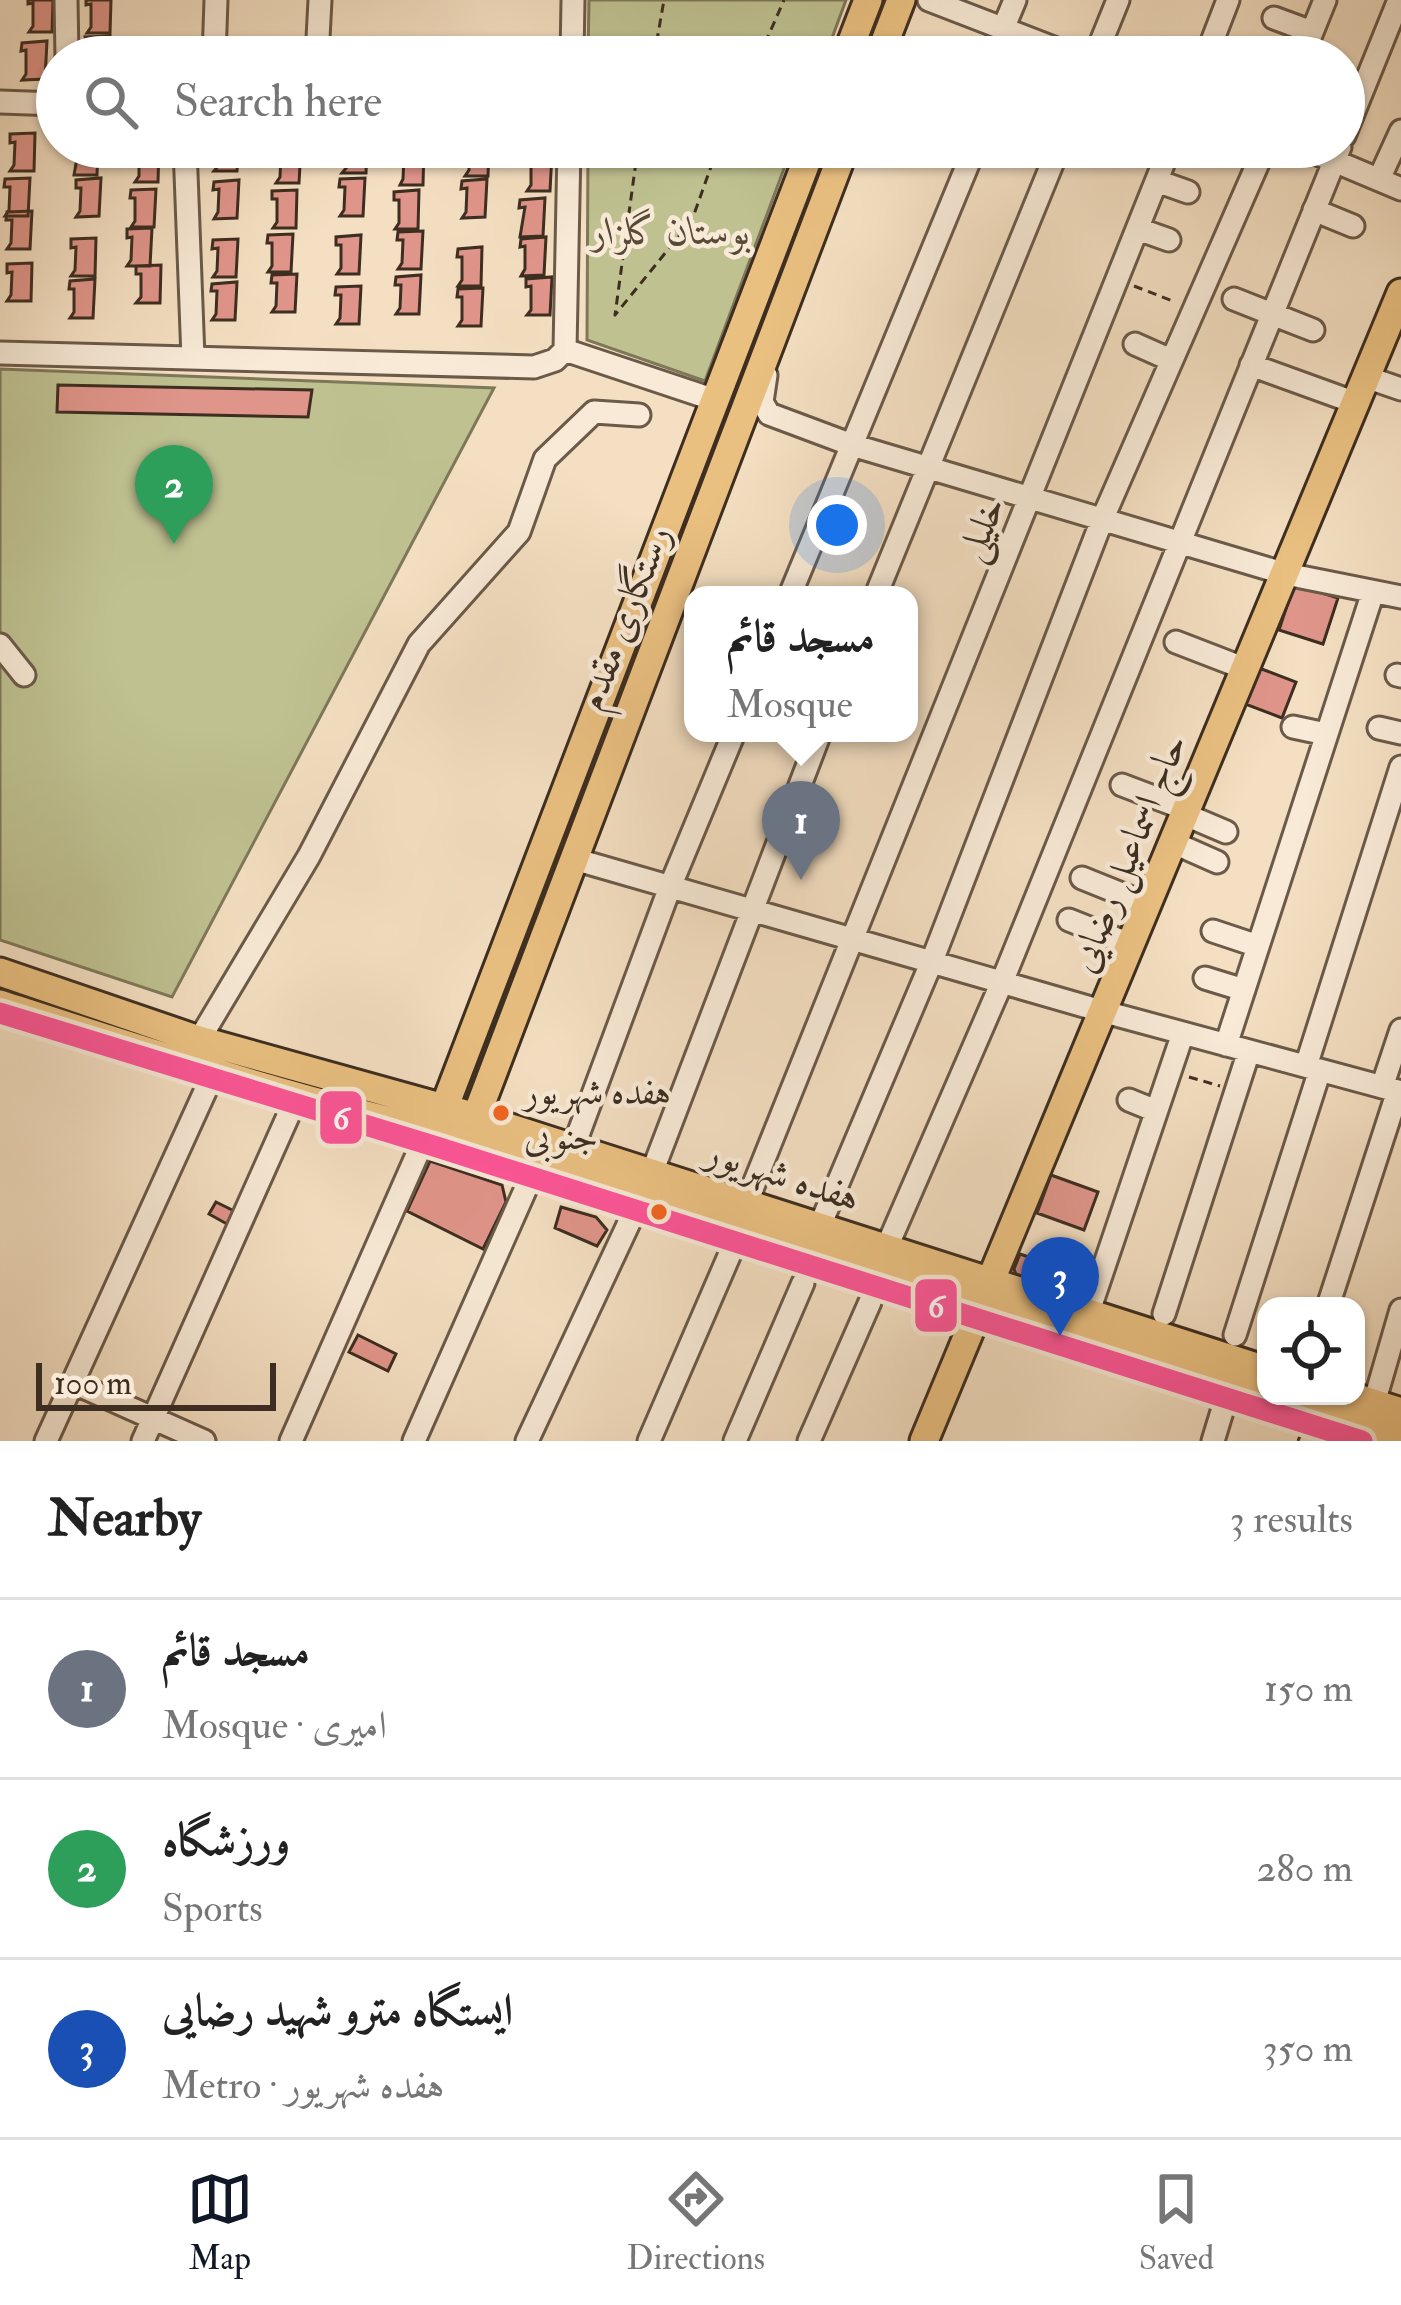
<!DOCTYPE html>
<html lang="en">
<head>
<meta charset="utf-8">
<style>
	:root { --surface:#fff; --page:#f6f6f6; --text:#222; --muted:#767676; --line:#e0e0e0; --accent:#111827 }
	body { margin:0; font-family:"IM FELL Double Pica",Amiri,serif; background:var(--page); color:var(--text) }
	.controls { position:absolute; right:36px; bottom:36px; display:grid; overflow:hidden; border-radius:24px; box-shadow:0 3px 9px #0004 }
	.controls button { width:108px; height:108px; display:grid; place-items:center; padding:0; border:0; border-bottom:3px solid var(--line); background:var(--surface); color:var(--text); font:60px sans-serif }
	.scale { position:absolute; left:36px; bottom:30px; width:240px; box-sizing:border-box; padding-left:12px; border:6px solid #3d2e21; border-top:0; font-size:33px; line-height:42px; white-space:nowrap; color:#3d2e21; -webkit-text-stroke:9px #f8ead7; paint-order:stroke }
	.you { position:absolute; left:837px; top:525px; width:42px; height:42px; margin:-30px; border:9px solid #fff; border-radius:50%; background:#1a73e8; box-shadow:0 0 0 18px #1a73e833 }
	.badge { display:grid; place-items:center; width:78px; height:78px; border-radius:50%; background:var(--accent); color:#fff; font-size:39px; font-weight:700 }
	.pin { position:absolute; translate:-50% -99px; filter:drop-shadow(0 3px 6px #0008) }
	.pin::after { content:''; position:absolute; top:63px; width:42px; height:36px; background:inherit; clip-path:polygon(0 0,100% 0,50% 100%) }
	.popup { position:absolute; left:684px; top:586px; width:234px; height:156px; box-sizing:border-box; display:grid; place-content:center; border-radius:24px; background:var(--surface); filter:drop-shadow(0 3px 9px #0005); font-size:39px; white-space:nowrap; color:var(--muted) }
	.popup b { font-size:45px; color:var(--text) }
	.popup::after { content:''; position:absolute; left:50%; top:100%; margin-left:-24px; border:24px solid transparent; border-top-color:var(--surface) }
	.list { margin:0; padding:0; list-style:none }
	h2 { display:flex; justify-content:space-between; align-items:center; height:156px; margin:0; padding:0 48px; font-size:51px }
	h2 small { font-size:39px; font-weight:400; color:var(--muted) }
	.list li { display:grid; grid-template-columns:78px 1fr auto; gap:36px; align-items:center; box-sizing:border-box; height:180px; padding:0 48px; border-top:3px solid var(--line) }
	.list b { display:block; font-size:45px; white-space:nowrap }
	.list p { margin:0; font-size:39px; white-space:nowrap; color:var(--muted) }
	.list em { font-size:39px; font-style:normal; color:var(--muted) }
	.icon { flex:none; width:66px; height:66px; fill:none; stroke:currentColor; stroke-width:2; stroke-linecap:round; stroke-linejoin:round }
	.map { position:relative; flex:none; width:1401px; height:1441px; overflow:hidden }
	.search { position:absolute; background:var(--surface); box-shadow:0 3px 9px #0004; left:36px; right:36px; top:36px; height:132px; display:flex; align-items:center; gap:30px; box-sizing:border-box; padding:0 42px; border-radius:66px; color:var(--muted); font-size:45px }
	.sheet { height:696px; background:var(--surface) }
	nav { display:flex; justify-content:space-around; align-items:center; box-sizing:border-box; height:168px; border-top:3px solid var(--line); background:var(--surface); font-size:33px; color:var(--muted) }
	nav a { display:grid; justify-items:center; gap:6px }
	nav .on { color:var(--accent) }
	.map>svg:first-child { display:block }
	.green { fill:#bfc191; stroke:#7e7859; stroke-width:3 }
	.building { fill:#e0958a; stroke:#3d2e21; stroke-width:3 }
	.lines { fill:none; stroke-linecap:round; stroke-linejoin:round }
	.minor-casing { stroke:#6b5a49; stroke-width:27 }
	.major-casing { stroke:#3d2e21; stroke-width:33 }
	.path { stroke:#3d2e21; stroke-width:3; stroke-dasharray:9 6; stroke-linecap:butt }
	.minor { stroke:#f8ead7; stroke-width:21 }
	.major { stroke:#eac081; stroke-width:27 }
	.metro-1-casing { stroke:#f8ead7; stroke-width:30 }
	.metro-1 { stroke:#f59; stroke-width:21 }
	.bus-dot { fill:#f26522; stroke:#f8ead7; stroke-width:4.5 }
	.labels { text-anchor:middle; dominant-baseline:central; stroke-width:9; stroke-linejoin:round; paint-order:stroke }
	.bus-label { font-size:36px; fill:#3d2e21; stroke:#f8ead7; text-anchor:start }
	.park-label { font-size:39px; font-style:italic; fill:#574b37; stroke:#f8ead7 }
	.street-label { font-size:39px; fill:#3d2e21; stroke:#f8ead7 }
	.line-badge { stroke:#f8ead7; stroke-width:4.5 }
	.badge-label { font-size:33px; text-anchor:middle; font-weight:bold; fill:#fff }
</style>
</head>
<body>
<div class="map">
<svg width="1401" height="1441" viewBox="0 0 1401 1441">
	<rect width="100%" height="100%" fill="#f4dfc2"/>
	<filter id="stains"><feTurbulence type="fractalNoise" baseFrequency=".00167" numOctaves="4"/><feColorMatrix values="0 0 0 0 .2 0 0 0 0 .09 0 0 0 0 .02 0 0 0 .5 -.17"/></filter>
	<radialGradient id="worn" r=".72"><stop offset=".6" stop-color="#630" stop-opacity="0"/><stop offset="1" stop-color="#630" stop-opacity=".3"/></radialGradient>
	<path class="green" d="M589,0h257l-21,57h-237z
		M588,147h204l-87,234 -118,-41z
		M827,147h11l-113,297 -6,-6 2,-13z
		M0,369l494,19 -322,609 -172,-57z
		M710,473l-238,624 -7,6 -4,-8 7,-21 60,-142 175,-456z"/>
	<path class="building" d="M28,0h25l-1,32h-23l4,-6v-23l-5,1z
		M86,0h25l-1,33h-23l4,-6v-23l-5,1z
		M110,36l-1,21h-20l-4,-20z
		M47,41l-2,38 -23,1 4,-6v-24l-5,1 1,-8z
		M35,133l-1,38h-24l4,-6 1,-23 -5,1v-9z
		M79,147h19l-1,28h-23z
		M135,147h24l-1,35h-23l4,-6v-23h-5z
		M219,147h20l-2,24h-23l5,-6z
		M276,147h25l-2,36h-23l4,-6 1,-23h-5z
		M347,147h20l-1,26h-24l5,-6z
		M424,147l-1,38h-23l3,-6 1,-23h-5v-8z
		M469,147h20l-1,29h-23l4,-6z
		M552,153l-2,38h-23l4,-6v-23h-5l1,-8z
		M30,178l-2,38h-23l4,-6 1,-23h-6l1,-8z
		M101,178l-2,38 -23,1 4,-6 1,-23h-5v-8z
		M365,178l-2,38h-23l4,-6 1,-23h-6l1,-8z
		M487,179l-2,38 -23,1 4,-6 1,-24 -6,1 1,-8z
		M239,180l-2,38 -23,1 4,-7 1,-23 -6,1 1,-8z
		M156,189l-2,38h-23l4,-6v-23h-5l1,-8z
		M297,190l-1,38h-23l4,-6v-23h-5v-8z
		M419,190l-1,39h-23l4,-6v-23h-5v-8z
		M545,198l-2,38 -23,1 5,-30 -6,1 1,-8z
		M32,211l-2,38h-23l4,-6 1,-23h-6l1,-8z
		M152,228l-2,38h-23l4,-6 1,-23 -5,1v-9z
		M423,231l-2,38h-23l4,-6 1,-23h-6l1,-8z
		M293,234l-2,38h-23l4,-6v-23h-5l1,-8z
		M361,235l-2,39h-22l4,-6v-23h-5v-8z
		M546,237l-2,38 -23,1 4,-7v-23l-5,1 1,-8z
		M96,238l-1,38h-24l4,-6 1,-23 -5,1v-9z
		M238,239l-2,38h-23l4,-6 1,-23 -6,1 1,-9z
		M482,247l-1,39h-23l4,-6v-23h-5l1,-8z
		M32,263l-1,38h-24l4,-6 1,-23 -5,1v-9z
		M161,265l-1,38h-24l5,-6v-23h-5v-8z
		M297,274l-2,38h-23l4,-6 1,-23h-6l1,-8z
		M421,275l-2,39h-23l4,-6 1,-23h-6l1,-8z
		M552,277l-2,38h-23l4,-5v-24l-5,1v-8z
		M95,279l-2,39h-23l4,-6v-23h-5l1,-8z
		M237,282l-2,38h-23l4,-6 1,-23h-6l1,-7z
		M361,286l-2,38h-23l4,-6 1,-23h-6l1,-8z
		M483,288l-2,38h-23l4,-6v-23h-5l1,-8z
		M58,385l254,5 -4,27 -251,-5z
		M1294,584l44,14 -15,46 -44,-14z
		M1259,668l37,14 -14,36 -37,-14z
		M430,1161l72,24 4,17 -23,47 -76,-38z
		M1051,1175l47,17 -14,38 -47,-17z
		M216,1202l18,9 -7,13 -18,-10z
		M561,1207l35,10 11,13 -10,16 -42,-18z
		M1020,1254l29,10 -7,26 -23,-7 -5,-14z
		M358,1335l38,19 -8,17 -39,-19z"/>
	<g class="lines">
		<g class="minor-casing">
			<path id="minor" d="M66,0l1,57
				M929,0l148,57
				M1274,18l38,14
				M1003,29l12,-29
				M214,57l2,-57
				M317,57l3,-57
				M572,57l1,-57
				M1095,57l23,-57
				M1206,57l22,-57
				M1302,57l23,-57
				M0,102l57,2
				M1344,136l55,-136
				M185,147l8,211
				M1301,147l100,42
				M1379,179l22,-48
				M1157,181l31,11
				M1314,210l39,16
				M1138,229l31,11
				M1234,299l79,31
				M1135,344l36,16
				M565,350l150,50
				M0,353l534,14 21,-7 10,-10 4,-203
				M1251,365l105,38
				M766,375l-4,27 7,12 83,31 434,129 115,23
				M1366,377l35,12
				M790,595l185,-448
				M876,595l183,-448
				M1176,642l70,27
				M0,645l24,30
				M1397,675l4,1
				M1293,727l33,7
				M1379,728l22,5
				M1122,785l66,25
				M1186,815l40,17
				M1174,843l43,19
				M574,859l531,153 296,80
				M1082,878l67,27
				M1069,920l63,25
				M1213,931l45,15
				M1205,978l39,12
				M199,1040l110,-184 110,-212 100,-112 26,-73 49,-47 45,3
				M1226,1045l147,-453
				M1306,1066l95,-299
				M1382,1087l19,-57
				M1129,1100l27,11
				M572,1151l98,-264 64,-154
				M651,1175l169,-442
				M746,1204l424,-1057
				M819,1228l113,-267 170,-441 163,-373
				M886,1249l116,-267 338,-835
				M1328,1306l70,-215
				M1088,1314l95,-281
				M1164,1314l85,-263
				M1235,1335l85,-265
				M74,1383l130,58
				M1374,1403l27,-93
				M46,1441l167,-367
				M143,1441l154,-345
				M291,1441l137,-311
				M414,1441l124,-280
				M527,1441l115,-246
				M649,1441l93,-215
				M735,1441l68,-158
				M809,1441l61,-139
				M1213,1441l18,-59"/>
		</g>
		<g class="major-casing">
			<path id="major" d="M846,57l22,-57
				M879,57l22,-57
				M0,972l199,68 277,77 790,253
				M0,1004c154,50 309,101 468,135l798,254
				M438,1124l374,-977
				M471,1130l374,-983
				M1275,1396l126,39
				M1351,1396l50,16
				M924,1441l477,-1148"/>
		</g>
		<path class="path" d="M654,57l10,-57
			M759,57l25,-57
			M638,147l-23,168 77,-95 26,-73
			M1134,286l41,16
			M1189,1077l31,9
			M1298,1441l6,-15"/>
		<use href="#minor" class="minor"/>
		<use href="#major" class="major"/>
		<g class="metro-1-casing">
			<path id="metro-1" d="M0,1013l437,134 925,294"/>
		</g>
		<use href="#metro-1" class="metro-1"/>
	</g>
	<g class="bus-dot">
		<circle cx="501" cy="1113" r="10"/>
		<circle cx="659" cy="1212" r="10"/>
	</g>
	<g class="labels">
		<g class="bus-label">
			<text x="524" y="1092">هفده شهریور<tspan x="524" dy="45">جنوبی</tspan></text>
		</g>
		<g class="park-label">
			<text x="671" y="231">بوستان گلزار</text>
		</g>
		<g class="street-label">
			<text transform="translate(981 529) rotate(-68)">خلیلی</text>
			<text transform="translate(624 618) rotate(-69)">رستگاری مقدم</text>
			<text transform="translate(1128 853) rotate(-68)">حاج اسماعیل رضایی</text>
			<text transform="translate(783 1175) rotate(18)">هفده شهریور</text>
		</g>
	</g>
	<g class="line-badge">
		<rect x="318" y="1089" width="46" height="57" rx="12" fill="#f59"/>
		<rect x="913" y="1277" width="46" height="57" rx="12" fill="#f59"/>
	</g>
	<g class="badge-label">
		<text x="341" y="1129">6</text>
		<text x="936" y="1317">6</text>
	</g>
	<rect width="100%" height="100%" filter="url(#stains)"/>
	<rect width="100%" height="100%" fill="url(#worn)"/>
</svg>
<div class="controls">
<button><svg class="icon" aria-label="locate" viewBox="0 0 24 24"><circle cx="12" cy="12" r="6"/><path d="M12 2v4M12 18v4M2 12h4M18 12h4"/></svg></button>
</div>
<div class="scale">100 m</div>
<div class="you"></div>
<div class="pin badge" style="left:801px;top:880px;background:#6b7280">1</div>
<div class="popup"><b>مسجد قائم</b>Mosque</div>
<div class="pin badge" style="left:174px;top:544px;background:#2e9e5b">2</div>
<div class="pin badge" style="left:1060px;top:1336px;background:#1a4fb4">3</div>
<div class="search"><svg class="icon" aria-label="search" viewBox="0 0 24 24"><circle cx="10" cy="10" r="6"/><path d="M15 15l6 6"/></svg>Search here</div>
</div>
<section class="sheet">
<h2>Nearby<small>3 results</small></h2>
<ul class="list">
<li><span class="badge" style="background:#6b7280">1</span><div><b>مسجد قائم</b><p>Mosque · امیری</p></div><em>150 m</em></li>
<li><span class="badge" style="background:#2e9e5b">2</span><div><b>ورزشگاه</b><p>Sports</p></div><em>280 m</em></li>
<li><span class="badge" style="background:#1a4fb4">3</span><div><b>ایستگاه مترو شهید رضایی</b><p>Metro · هفده شهریور</p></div><em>350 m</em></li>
</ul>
</section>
<nav>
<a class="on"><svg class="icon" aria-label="map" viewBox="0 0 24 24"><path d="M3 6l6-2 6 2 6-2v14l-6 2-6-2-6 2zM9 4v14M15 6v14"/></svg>Map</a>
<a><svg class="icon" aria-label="directions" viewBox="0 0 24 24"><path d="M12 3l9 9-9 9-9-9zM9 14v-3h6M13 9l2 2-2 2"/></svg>Directions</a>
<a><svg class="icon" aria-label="saved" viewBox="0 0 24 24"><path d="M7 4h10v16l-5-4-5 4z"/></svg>Saved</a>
</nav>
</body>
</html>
